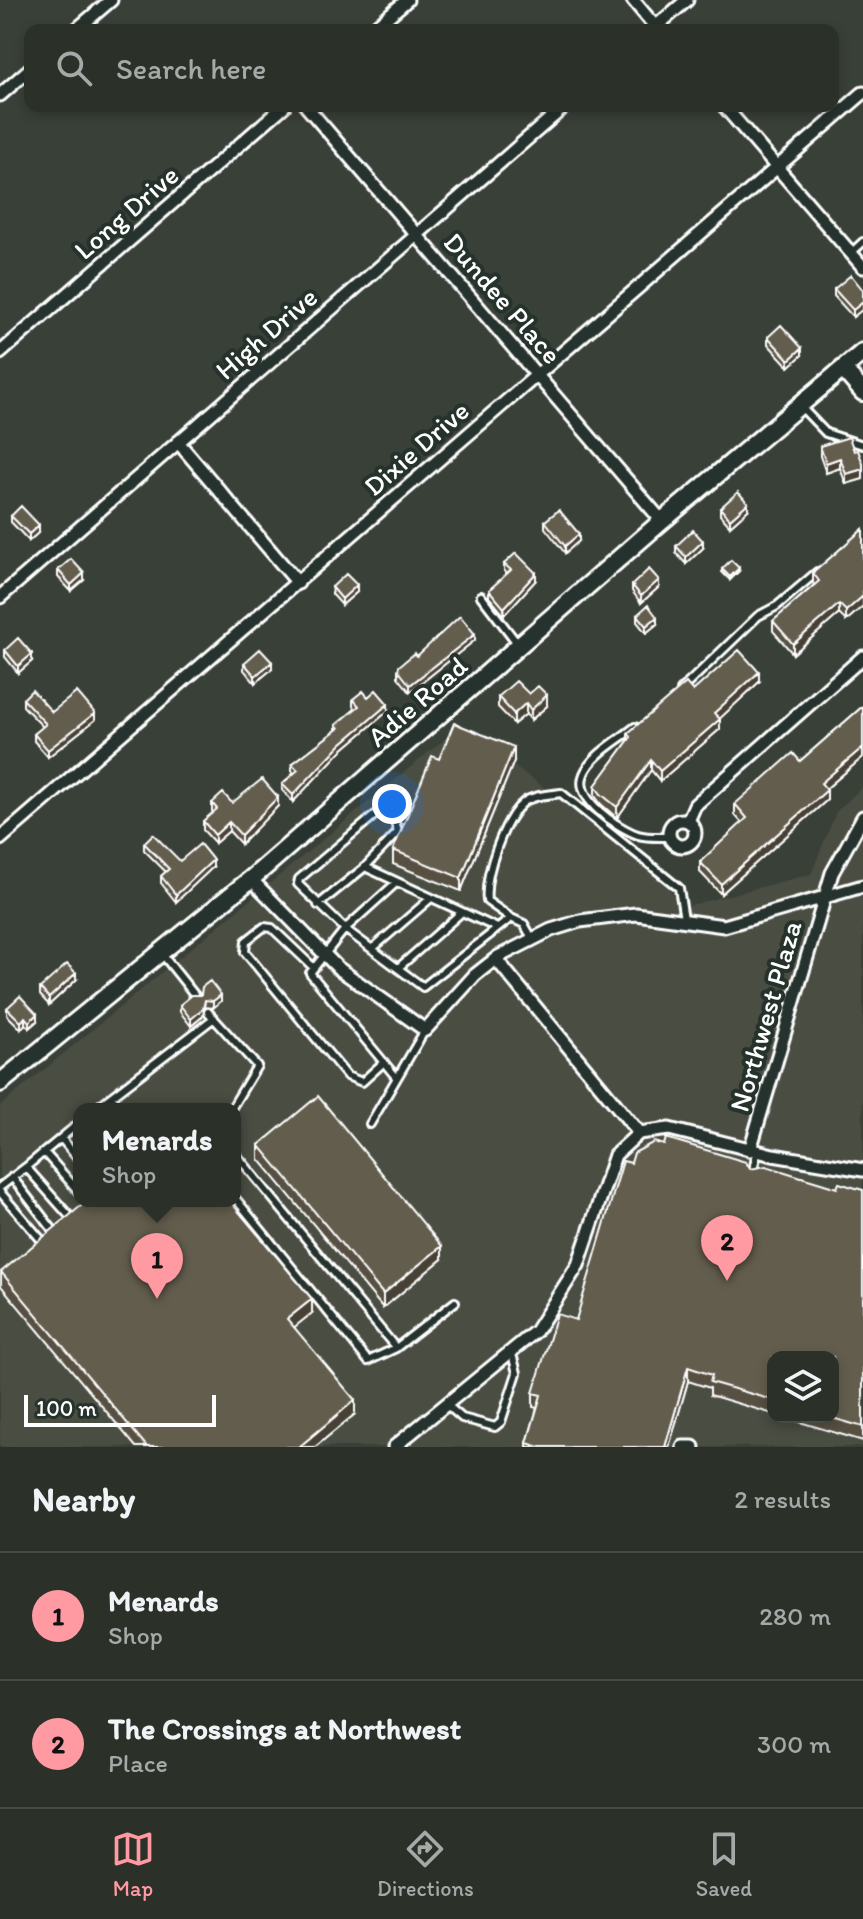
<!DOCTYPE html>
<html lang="en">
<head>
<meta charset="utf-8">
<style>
	:root { --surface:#2b3029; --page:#373c35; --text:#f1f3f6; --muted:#a6a9a8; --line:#474b46; --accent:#ff9aa2 }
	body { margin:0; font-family:Itim,sans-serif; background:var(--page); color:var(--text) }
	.controls { position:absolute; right:24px; bottom:24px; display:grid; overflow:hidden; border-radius:16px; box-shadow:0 4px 12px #0003 }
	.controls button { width:72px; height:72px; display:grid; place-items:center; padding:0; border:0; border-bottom:2px solid var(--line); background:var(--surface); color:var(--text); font:40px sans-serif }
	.scale { position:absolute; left:24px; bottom:20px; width:192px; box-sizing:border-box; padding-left:8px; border:4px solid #fff; border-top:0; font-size:22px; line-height:28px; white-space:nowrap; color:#fff; -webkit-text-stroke:6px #26332d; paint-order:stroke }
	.you { position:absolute; left:392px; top:804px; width:28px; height:28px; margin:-20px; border:6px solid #fff; border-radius:50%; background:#1a73e8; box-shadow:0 0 0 12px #1a73e833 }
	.badge { display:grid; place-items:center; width:52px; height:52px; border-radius:50%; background:var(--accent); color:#111; font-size:26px; font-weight:700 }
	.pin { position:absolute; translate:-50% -66px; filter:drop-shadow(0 2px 4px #0008) }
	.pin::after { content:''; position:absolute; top:42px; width:28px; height:24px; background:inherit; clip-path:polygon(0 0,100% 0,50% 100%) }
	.popup { position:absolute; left:73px; top:1103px; width:168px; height:104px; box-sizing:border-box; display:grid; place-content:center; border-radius:16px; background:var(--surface); filter:drop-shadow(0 2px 6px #0005); font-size:26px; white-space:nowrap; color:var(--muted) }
	.popup b { font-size:30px; color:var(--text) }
	.popup::after { content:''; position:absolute; left:50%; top:100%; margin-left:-16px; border:16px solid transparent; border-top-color:var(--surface) }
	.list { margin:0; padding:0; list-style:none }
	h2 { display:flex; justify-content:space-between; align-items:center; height:104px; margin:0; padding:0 32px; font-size:34px }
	h2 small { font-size:26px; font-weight:400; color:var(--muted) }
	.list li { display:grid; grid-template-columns:52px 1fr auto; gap:24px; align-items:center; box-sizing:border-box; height:128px; padding:0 32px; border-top:2px solid var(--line) }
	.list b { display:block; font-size:30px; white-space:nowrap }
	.list p { margin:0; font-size:26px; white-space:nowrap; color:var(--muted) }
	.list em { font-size:26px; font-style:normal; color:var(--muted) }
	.icon { flex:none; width:44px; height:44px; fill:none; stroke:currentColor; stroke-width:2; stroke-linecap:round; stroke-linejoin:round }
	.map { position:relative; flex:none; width:863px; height:1447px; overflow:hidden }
	.search { position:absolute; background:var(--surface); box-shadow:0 4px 12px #0003; left:24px; right:24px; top:24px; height:88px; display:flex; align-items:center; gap:20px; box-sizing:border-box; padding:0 28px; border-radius:16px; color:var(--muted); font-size:30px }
	.sheet { height:360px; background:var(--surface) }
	nav { display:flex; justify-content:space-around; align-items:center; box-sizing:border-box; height:112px; border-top:2px solid var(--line); background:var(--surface); font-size:22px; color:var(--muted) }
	nav a { display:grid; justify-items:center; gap:4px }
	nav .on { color:var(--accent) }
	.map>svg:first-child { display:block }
	.built { fill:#4a4d42; fill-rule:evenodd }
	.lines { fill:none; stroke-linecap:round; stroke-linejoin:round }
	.lane-casing { stroke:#fff; stroke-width:12 }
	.street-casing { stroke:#fff; stroke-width:17 }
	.secondary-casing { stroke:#fff; stroke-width:22 }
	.lane { stroke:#26332d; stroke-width:6 }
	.street { stroke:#26332d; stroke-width:11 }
	.secondary { stroke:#26332d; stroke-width:16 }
	.wall { fill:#565042; stroke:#fff; stroke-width:2 }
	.shaded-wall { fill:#464136; stroke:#fff; stroke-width:2 }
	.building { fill:#645d4d; stroke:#fff; stroke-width:2 }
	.labels { text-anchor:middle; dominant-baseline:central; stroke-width:8; stroke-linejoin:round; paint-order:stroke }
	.street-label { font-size:28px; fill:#fff; stroke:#26332d }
</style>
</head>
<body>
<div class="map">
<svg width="863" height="1447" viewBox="0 0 863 1447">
	<rect width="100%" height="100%" fill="#394037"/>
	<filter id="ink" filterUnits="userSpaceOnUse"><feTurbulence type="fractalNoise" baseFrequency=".0125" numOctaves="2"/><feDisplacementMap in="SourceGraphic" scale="16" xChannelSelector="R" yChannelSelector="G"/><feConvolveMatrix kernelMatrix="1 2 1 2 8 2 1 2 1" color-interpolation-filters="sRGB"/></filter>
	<g filter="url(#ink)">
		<path class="built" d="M459,727l188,134 36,46 128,-33 25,-62 27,-26v661h-863v-341zM79,1109h156v92h-156zM773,1357h60v60h-60z"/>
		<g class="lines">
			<g class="lane-casing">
				<path id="lane" d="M851,253l12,-11
					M802,408l24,25 37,12
					M481,596l36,47
					M681,690l77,-74 19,-10 40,-34
					M635,727c-16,13 -43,27 -51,47 -11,25 34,54 54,61 10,3 22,2 32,2
					M365,867l33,-35 -5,-16 -9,-3 -9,2 -76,64 -1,5 47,45 52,-47
					M318,905l47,-38 132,61
					M511,918l-24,-17c-3,-26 17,-83 37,-99 9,-7 26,-7 37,-9l118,95 5,31
					M372,949l59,-51
					M162,954l35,44
					M313,967l-41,-39 -8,-1 -18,14 -1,11 102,124 15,6 22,-20
					M398,968l64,-56
					M208,1012l49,54 -26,43
					M396,1077l-86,-104 35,-44 78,58 88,-69 13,6 8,14
					M111,1097l10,12
					M95,1109l119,-91
					M79,1123l-35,29 35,40
					M370,1124l55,-94
					M61,1138l18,22
					M235,1153l161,195 59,-46
					M26,1167l18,-15
					M752,1176l5,-24
					M12,1177l44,57
					M0,1187l26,-20 46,52
					M0,1192l44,51
					M235,1198l133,163 28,-13
					M447,1405l15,13 33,9 6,-5 16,-49 -5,-19"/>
			</g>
			<g class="street-casing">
				<path id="street" d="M633,0l25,30
					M76,30l35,-30
					M372,30l35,-30
					M652,30l35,-30
					M0,95l30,-26
					M306,106l356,415
					M724,106l139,161
					M0,353l284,-247
					M178,442l120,141
					M0,597l565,-491
					M669 833a13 13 0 1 1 26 0a13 13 0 1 1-26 0Z
					M688,821l7,-16 168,-148
					M0,839l863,-746
					M251,879l87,89 87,62 50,-55 23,-18 53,-27 29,-9 56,-7 88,12 139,-40
					M496,959l143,174
					M750,1150l82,-277 31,-56
					M394,1447l142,-116 42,-66 37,-110 24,-22 30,-4 104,26 90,15
					M683,1447h10"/>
			</g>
			<g class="secondary-casing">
				<path id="secondary" d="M843,369l20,23
					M0,1083l251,-204 411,-358 201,-169"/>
			</g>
			<use href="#lane" class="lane"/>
			<use href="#street" class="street"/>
			<use href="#secondary" class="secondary"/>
		</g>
		<path class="wall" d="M834,289l29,1v19l-10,8 -19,-21z
			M768,337l34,18 -13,12 -21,-23z
			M820,446l34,5 9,13v15l-17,5 -6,-16 -14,5 -6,-17z
			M720,508l28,2 -18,16 -10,-11z
			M11,516l28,16 -10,9 -18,-19z
			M545,521l34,20 -14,12 -20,-25z
			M863,529v77l-17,15 -7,-7 -46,40 -20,-23v-10l41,-36 -1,-2v-10z
			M676,546l27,2 -17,16 -10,-11z
			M504,564l32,16 -32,35 -15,-18v-7l18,-16 -3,-3z
			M722,569l17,2 -9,9 -8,-8z
			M58,570l26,10 -13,11 -13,-14z
			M632,585l27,2 -18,16 -9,-12z
			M332,587l25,5 -15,13 -10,-11z
			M637,615l20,9 -11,9 -9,-11z
			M475,640l-65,52 -12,-15v-7l19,-14z
			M5,650l27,11 -14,12 -13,-16z
			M244,663l28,6 -17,14 -11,-13z
			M759,682l-40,37 1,10 -60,52 -9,-11 -34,48 -16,-14 -6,-8v-10l33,-45v-8l65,-42z
			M529,694l18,12 -16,14 -5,-6 -12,10 -16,-17v-10z
			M368,697l20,14 -47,40 -48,51 -11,-12v-6l12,-11 -2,-2v-7l44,-34v-5l19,-16 -2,-3v-7z
			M23,699l29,13 43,8 -47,37 -14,-16v-7l9,-7 -20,-21z
			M863,706v51l-37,32 1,11 -106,94 -21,-22v-10l42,-39 -7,-8v-11l65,-43z
			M439,759l75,2 -53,130 -68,-27v-14z
			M212,803h20l46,3 -37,38 -12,-13 -14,12 -12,-13v-9l10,-8 -1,-2z
			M144,843l36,18 33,6 -37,35 -15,-19v-7l5,-4 -22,-22z
			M76,980l-27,25 -9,-10v-7z
			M192,995l29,6 -8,7 -8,-1 -2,9 -12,10 -11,-14v-7z
			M7,1008l30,13 -8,7 -4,-4 -4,5 -14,-14z
			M259,1145l183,114 -59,49 -124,-149z
			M631,1163l119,6 87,19 26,2v251l-80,-24h50l-60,-60v57l-63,-19v-7l-22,-7 -19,66h-142v-4l10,-35 -4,-1v-14l43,-73z
			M1,1272l311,41 -18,14 61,87 -40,33h-179l-135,-161z"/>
		<path class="shaded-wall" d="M863,302v7l-10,8v-7z
			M802,348v7l-13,12v-7z
			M840,458v10l-14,5v-10z
			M863,469v10l-17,5v-10z
			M748,503v7l-18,16v-7z
			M39,525v7l-10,9v-7z
			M579,534v7l-14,12v-7z
			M703,541v7l-17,16v-7z
			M739,568v3l-9,9v-3z
			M84,573v7l-13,11v-6z
			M536,573v7l-32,35v-7z
			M659,580v7l-18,16v-7z
			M357,585v7l-15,13v-6z
			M863,596v10l-17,15v-10z
			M839,604v10l-46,40v-10z
			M657,617v7l-11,9v-7z
			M475,634v6l-65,52v-7z
			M32,654v7l-14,12v-7z
			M272,662v7l-17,14v-7z
			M759,672v10l-45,42v-11z
			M547,695v11l-16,14v-10z
			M526,703v11l-12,10v-10z
			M388,704v7l-47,40 -48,51v-7l48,-51z
			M95,713v7l-47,37v-7z
			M720,719v10l-60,52v-10z
			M514,747v14l-53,130v-13z
			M863,747v10l-42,36v-10z
			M651,760v10l-34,48v-11z
			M827,790v10l-106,94v-10z
			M278,797v9l-37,38v-9z
			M229,822v9l-14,12v-8z
			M213,860v7l-37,35v-7z
			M76,973v7l-27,25v-7z
			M221,995v6l-8,7v-7z
			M205,1000l-2,16 -12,10v-7z
			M37,1014v7l-8,7v-6z
			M25,1017v7l-4,5v-7z
			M442,1246v13l-59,49v-14z
			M312,1299v14l-25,20v-14z
			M688,1367v14l-19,66h-4z
			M355,1400v14l-40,33h-16z"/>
		<path class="building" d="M851,275l12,15v12l-10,8 -19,-21z
			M781,325l21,23 -13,12 -21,-23z
			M849,437l5,14 4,-1 5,14v5l-17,5 -6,-16 -14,5 -6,-17z
			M738,492l10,11 -18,16 -10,-11z
			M21,506l18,19 -10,9 -18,-18z
			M559,510l20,24 -14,12 -20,-25z
			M863,529v67l-17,15 -7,-7 -46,40 -20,-23 46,-40 -6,-8z
			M693,530l10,11 -17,16 -10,-11z
			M516,553l20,20 -32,35 -15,-18 22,-20 -7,-6z
			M71,559l13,14 -13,12 -13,-15z
			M731,560l8,8 -9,9 -8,-8z
			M649,569l10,11 -18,16 -9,-11z
			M346,574l11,11 -15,14 -10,-12z
			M648,605l9,12 -11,9 -9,-11z
			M460,616l15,18 -65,51 -12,-15 1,-4 16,-13 2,3z
			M18,638l14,16 -14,12 -13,-16z
			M260,649l12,13 -17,14 -11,-13z
			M739,650l20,22 -45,41 6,6 -60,52 -9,-11 -34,47 -16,-13 -6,-8 36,-49 -3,-4 58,-50 7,8z
			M516,681l13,13 9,-8 9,9 -16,15 -5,-7 -12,11 -16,-17z
			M32,690l20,22 25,-20 18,21 -47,37 -14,-16 12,-10 -23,-25z
			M376,690l12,14 -47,40 -48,51 -11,-11 16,-14 -6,-6 47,-36 -3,-3 23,-19 -6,-7 10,-8 5,6z
			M863,706v41l-42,36 6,7 -106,94 -21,-22 47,-44 -12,-14 58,-51 7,8z
			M454,723l60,24 -53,131 -68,-28 39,-94 7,3z
			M262,779l16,18 -37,38 -12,-13 -14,13 -12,-14 14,-12 -5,-6 11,-10 9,10z
			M153,834l27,27 20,-17 13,16 -37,35 -15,-19 8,-7 -25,-26z
			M67,964l9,9 -27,25 -9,-10z
			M210,981l11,14 -8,6 -8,-1 -2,9 -12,10 -11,-14 12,-10h9l1,-8z
			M20,996l17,18 -8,8 -4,-5 -4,5 -14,-14z
			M318,1096l124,150 -59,48 -124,-149z
			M666,1138l80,24 4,7 16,-3 71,22 2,-5 24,7v237l-34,-10h4v-60h-60v43l-63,-18 2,-7 -24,-8 -23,80h-125l-13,-4 14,-48 -8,-2 24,-79 19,6 47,-159 8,2 3,-10 20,-11 10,3z
			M87,1201h143l82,98 -25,20 68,81 -56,47h-152l-146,-175z"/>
	</g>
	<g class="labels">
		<g class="street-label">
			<text transform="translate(126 212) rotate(-41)">Long Drive</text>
			<text transform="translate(503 298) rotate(49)">Dundee Place</text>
			<text transform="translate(266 333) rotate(-41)">High Drive</text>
			<text transform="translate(416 448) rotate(-41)">Dixie Drive</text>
			<text transform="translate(417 701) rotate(-41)">Adie Road</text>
			<text transform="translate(765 1016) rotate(-74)">Northwest Plaza</text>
		</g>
	</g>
</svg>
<div class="controls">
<button><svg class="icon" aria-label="layers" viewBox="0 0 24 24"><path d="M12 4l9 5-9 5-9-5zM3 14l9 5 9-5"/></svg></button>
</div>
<div class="scale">100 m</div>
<div class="you"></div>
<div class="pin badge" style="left:157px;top:1299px">1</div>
<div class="popup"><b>Menards</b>Shop</div>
<div class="pin badge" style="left:727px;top:1281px">2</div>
<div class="search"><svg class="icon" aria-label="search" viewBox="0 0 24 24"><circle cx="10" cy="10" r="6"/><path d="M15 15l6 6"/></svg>Search here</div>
</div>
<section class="sheet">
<h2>Nearby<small>2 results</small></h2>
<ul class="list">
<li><span class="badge">1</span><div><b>Menards</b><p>Shop</p></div><em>280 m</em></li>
<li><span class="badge">2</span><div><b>The Crossings at Northwest</b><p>Place</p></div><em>300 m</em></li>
</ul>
</section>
<nav>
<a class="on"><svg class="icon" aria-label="map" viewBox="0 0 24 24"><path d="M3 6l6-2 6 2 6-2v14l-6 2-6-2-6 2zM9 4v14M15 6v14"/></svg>Map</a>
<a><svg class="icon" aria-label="directions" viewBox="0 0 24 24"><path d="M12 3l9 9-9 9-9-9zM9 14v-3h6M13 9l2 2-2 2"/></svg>Directions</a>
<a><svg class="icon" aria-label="saved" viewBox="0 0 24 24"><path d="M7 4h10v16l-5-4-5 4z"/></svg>Saved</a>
</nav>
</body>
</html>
